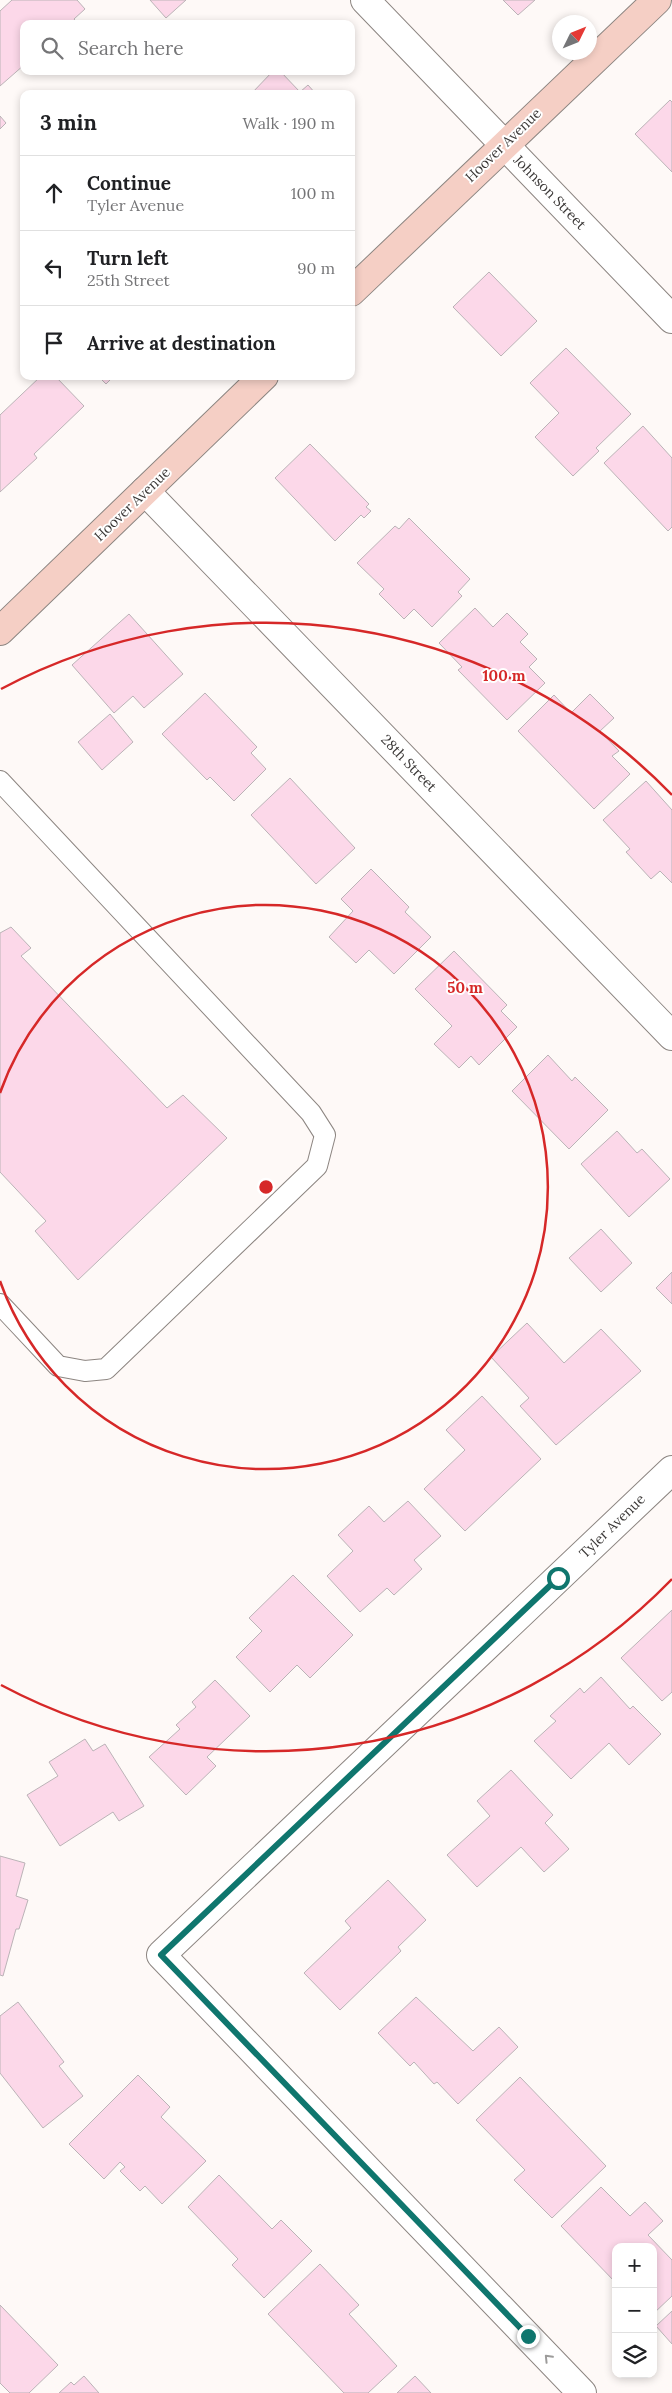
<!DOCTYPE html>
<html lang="en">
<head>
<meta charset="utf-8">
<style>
	:root { --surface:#fff; --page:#f2f2f2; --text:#202124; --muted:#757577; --line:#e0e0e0 }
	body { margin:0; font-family:Lora,serif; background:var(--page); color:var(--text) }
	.controls { position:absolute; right:15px; bottom:15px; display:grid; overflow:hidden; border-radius:10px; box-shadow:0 2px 8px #0003 }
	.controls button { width:45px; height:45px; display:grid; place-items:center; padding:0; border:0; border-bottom:1px solid var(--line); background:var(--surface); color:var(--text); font:25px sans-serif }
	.compass { position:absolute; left:552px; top:15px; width:45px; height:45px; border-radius:50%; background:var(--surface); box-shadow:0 2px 8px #0003; rotate:47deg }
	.stop { position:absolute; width:15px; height:15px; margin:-11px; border:4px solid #0f766e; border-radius:50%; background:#fff }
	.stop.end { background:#0f766e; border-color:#fff; box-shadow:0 1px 5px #0008 }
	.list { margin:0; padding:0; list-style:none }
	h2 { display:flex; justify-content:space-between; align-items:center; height:65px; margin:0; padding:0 20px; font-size:21px }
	h2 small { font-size:16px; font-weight:400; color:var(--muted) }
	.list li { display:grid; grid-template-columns:32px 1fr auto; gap:15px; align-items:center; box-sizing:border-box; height:75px; padding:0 20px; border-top:1px solid var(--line) }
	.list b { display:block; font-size:19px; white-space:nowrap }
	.list p { margin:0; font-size:16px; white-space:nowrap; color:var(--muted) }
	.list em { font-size:16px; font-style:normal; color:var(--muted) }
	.icon { flex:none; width:28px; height:28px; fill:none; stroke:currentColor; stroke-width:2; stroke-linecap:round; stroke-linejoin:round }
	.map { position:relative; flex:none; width:672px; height:2393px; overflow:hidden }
	.search { position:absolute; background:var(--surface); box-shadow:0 2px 8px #0003; left:20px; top:20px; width:335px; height:55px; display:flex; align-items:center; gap:12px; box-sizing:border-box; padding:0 18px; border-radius:10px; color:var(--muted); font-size:19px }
	.panel { position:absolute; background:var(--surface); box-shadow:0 2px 8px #0003; left:20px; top:90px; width:335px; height:290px; border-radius:10px }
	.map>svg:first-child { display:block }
	.building { fill:#fcd8e9; stroke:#bbb3b7 }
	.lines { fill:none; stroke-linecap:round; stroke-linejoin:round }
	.lane-casing { stroke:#8c8581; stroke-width:22 }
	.street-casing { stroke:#8c8581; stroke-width:30 }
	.secondary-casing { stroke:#8c8581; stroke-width:30 }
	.lane { stroke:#fff; stroke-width:20 }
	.street { stroke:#fff; stroke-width:28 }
	.secondary { stroke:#f5cfc5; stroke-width:28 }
	.oneway { stroke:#9d9c9b }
	.route { stroke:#0f766e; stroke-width:6 }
	.ring { fill:none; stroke:#d62828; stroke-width:2.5 }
	.labels { text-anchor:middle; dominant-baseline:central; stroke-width:4; stroke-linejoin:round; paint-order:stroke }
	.street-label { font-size:14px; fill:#3b3837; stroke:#fff }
	.centre { fill:#d62828; stroke:#fff; stroke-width:2.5 }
	.ring-label { font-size:15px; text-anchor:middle; font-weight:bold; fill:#d62828; stroke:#fff; stroke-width:4; stroke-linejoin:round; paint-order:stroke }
</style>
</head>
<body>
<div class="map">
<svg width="672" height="2393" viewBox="0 0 672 2393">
	<rect width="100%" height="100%" fill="#fef9f7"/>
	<path class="building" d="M12,0h65l8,9 -11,10 4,5h-54v41l-24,21v-75z
		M150,0h36l-20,18z
		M503,0h32l-17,15z
		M273,71h7l20,21 8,-7 8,9h-65z
		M670,100l2,2v70l-37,-38z
		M0,116l6,7 -6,6z
		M489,272l48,49 -36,35 -48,-49z
		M566,348l65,66 -35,34 3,3 -26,25 -38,-39 24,-24 -29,-30z
		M41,376h14l29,30 -50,48 3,4 -37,34v-77z
		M98,376h16l-8,8z
		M643,426l29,32v69l-4,4 -64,-68z
		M310,444l59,60 -3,3 5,4 -7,7 -3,-3 -26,26 -60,-63z
		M409,518l61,61 -12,13 4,4 -30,31 -18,-18 -10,10 -25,-25 5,-5 -27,-26 38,-37 4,3z
		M475,608l18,19 14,-14 21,21 -8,8 17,17 -8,8 16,16 -38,37 -49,-50 4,-3 -23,-24z
		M129,614l54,60 -39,34 -11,-12 -19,17 -42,-48z
		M205,693l52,54 -6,6 15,16 -32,32 -24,-24 -3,3 -45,-46z
		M590,694l24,24 -14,13 19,20 -7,5 18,18 -36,35 -76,-78 36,-36 17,18z
		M110,714l23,28 -31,28 -24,-28z
		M290,778l65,70 -39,36 -65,-69z
		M646,781l26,29v73l-12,-12 -9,8 -25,-27 4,-3 -27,-29z
		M371,869l38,38 -4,5 26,25 -37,37 -25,-24 -13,13 -27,-26 24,-26 -12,-12z
		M11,927l20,21 -10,8 146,152 16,-13 44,43 -149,142 -43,-49 11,-10 -46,-49v-239z
		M454,951l53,54 -6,6 16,16 -38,38 -8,-9 -12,12 -25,-24 18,-18 -37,-37z
		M548,1055l24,26 3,-4 33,33 -39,39 -57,-58z
		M617,1131l20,22 5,-4 28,30 -41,38 -48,-53z
		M601,1229l31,34 -31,29 -32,-34z
		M672,1272v32l-16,-16z
		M527,1323l37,40 37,-34 40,42 -85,74 -36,-39 9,-8 -38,-41z
		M482,1396l59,63 -76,72 -41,-42 41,-39 -19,-20z
		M408,1501l33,35 -27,24 8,9 -28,26 -7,-7 -27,24 -33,-36 26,-25 -15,-16 31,-29 15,16z
		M293,1575l60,60 -43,43 -13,-13 -27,27 -34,-35 26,-26 -13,-13z
		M672,1610v82l-10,9 -41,-43z
		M601,1677l29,32 3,-3 28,28 -32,31 -20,-22 -38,36 -37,-38 22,-20 -6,-5 30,-28 4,5z
		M215,1680l35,36 -43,41 9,9 -30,29 -37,-38 31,-28 -4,-4 20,-18 -4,-5z
		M85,1739l8,12 12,-7 39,62 -25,15 -6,-9 -53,34 -33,-51 31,-19 -9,-14z
		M511,1770l42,45 -8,8 24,26 -25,23 -23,-25 -44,40 -30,-32 43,-39 -13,-15z
		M0,1856l25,7 -9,33 12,4 -9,29h-3l-13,47 -3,-1z
		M388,1880l38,40 -28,27 3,4 -61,59 -36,-37 47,-45 -6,-7z
		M416,1997l57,54 26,-24 19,20 -60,57 -21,-22 -3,2 -20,-22 -4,4 -32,-33z
		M18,2002l46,60 -5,4 24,30 -40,32 -43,-55v-57z
		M138,2075l32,32 -9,10 45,44 -44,43 -17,-18 -5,5 -20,-20 5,-4 -5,-5 -16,17 -35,-35z
		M520,2077l86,89 -54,52 -38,-38 11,-10 -49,-50z
		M219,2175l53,54 9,-9 31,31 -48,47 -32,-33 6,-6 -50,-52z
		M601,2187l29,29 15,-14 18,19 -15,14 24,25v36l-19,18v-67h-37v36l-55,-57z
		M320,2264l39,41 -10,9 48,52 -29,27h-24l-76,-79z
		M0,2305l58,60 -29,28h-19l-10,-10z
		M672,2311v33l-16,-18z
		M84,2376l15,17h-40l12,-11 3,3z
		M415,2376l16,17h-34z"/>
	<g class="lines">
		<g class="lane-casing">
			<path id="lane" d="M0,781l311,332 14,22 -8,31 -211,203 -21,2 -27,-5 -58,-62"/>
		</g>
		<g class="street-casing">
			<path id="street" d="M365,0l307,319
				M145,491l527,545
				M582,2393l-421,-438 511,-485"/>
		</g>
		<g class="secondary-casing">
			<path id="secondary" d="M351,292l306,-292
				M0,631l264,-255"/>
		</g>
		<use href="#lane" class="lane"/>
		<use href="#street" class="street"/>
		<use href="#secondary" class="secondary"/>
	</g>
	<defs><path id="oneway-chevron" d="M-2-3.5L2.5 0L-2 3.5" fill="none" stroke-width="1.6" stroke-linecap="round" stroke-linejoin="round" transform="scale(1.25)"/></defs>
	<use class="oneway" href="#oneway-chevron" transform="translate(548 2358) rotate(-134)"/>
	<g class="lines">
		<path class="route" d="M528,2336l-367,-381 397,-377"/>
	</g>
	<g class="ring">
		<path d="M0 1093A282 282 0 1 1 0 1281"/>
		<path d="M672 1579A564 564 0 0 1 1 1685M1 689A564 564 0 0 1 672 795"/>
	</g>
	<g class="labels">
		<g class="street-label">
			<text transform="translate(503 145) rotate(-44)">Hoover Avenue</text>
			<text transform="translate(550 192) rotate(46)">Johnson Street</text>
			<text transform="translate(132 504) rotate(-44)">Hoover Avenue</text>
			<text transform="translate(409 763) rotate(46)">28th Street</text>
			<text transform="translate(612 1526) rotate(-44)">Tyler Avenue</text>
		</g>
	</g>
	<circle cx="266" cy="1187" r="8" class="centre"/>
	<g class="ring-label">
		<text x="504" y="681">100 m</text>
		<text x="465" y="993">50 m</text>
	</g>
</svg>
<div class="controls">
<button>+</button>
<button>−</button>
<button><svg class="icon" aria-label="layers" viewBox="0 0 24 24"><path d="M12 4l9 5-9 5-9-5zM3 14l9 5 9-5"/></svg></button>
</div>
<svg class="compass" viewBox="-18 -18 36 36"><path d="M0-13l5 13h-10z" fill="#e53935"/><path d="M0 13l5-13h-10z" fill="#757577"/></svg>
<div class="stop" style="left:558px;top:1578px"></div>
<div class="stop end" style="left:528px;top:2336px"></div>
<div class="search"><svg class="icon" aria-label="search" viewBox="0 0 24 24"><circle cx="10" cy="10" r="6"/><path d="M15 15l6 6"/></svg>Search here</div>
<section class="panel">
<h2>3 min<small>Walk · 190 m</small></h2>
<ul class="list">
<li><svg class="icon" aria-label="ahead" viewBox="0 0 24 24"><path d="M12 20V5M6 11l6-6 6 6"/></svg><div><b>Continue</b><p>Tyler Avenue</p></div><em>100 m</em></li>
<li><svg class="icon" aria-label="left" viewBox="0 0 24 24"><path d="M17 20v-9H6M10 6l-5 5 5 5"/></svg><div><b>Turn left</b><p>25th Street</p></div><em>90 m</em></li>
<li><svg class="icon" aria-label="arrive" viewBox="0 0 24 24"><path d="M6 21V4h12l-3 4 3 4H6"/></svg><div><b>Arrive at destination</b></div></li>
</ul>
</section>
</div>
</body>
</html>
